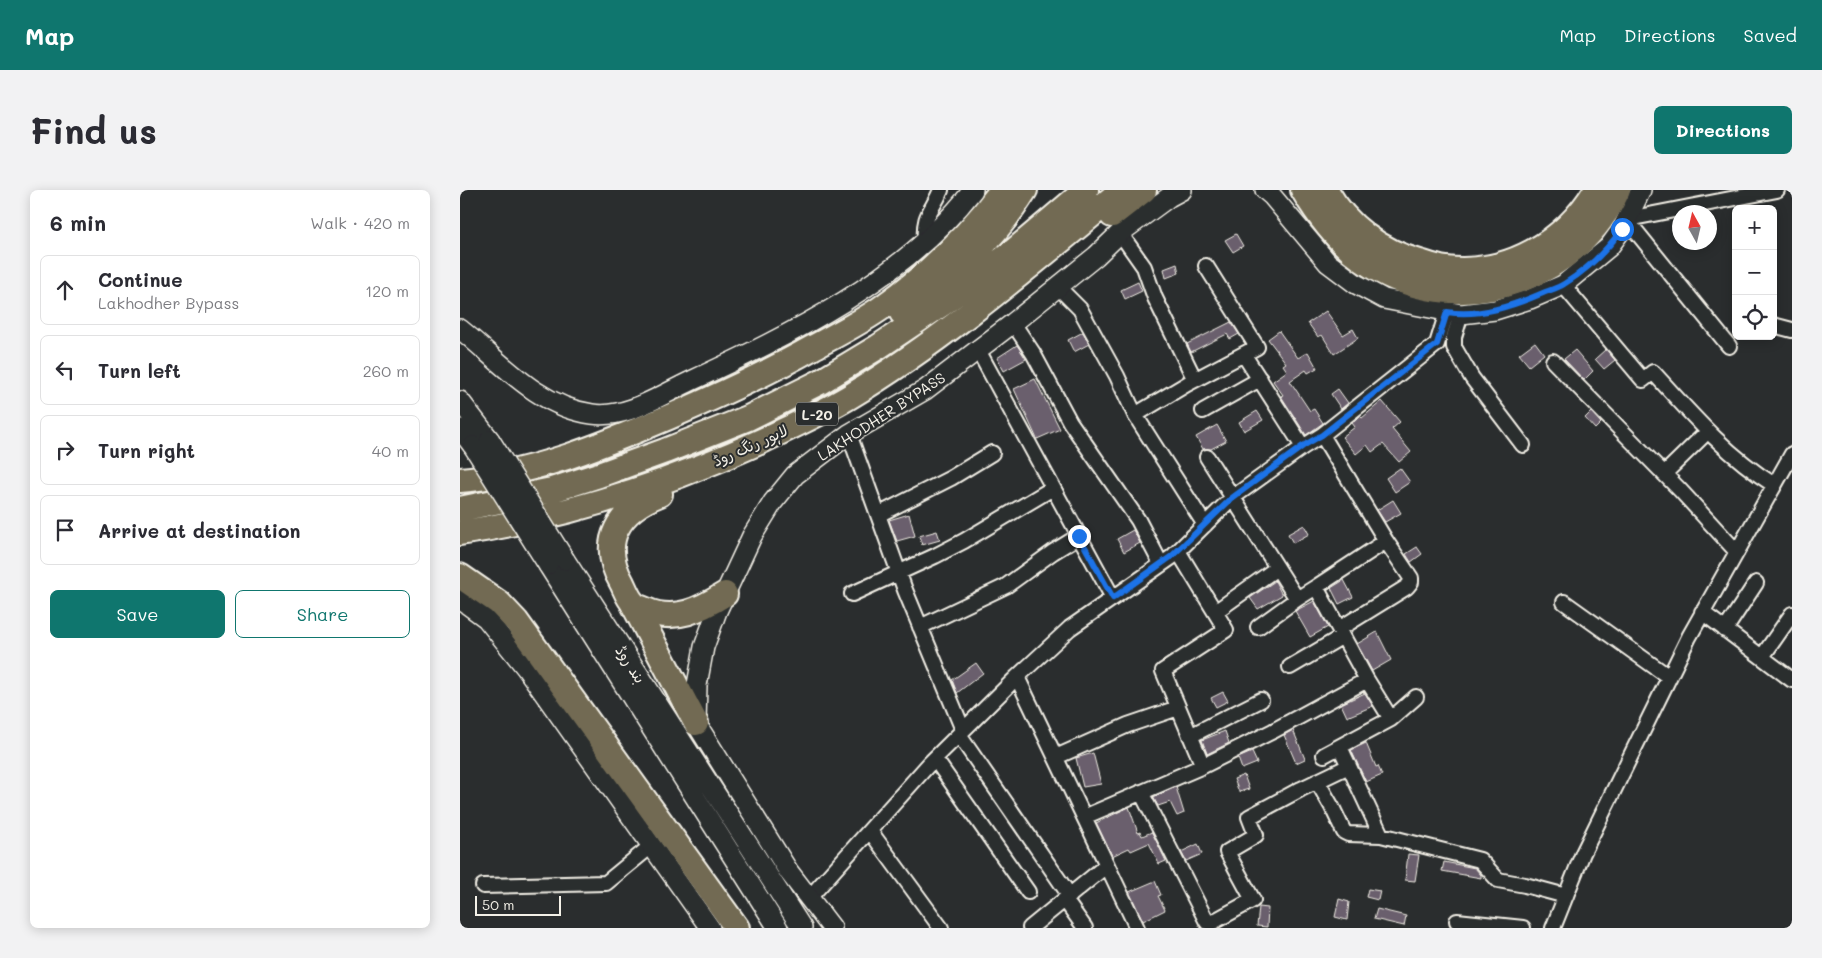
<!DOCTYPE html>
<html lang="en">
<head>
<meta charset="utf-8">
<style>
	:root { --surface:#fff; --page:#f2f2f3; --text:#2b2b33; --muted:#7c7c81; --line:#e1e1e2; --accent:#0f766e }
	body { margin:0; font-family:Mali,"Playpen Sans Arabic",sans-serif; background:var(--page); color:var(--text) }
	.controls { position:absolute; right:15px; top:15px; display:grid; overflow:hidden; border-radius:8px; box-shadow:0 2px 12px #0003 }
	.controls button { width:45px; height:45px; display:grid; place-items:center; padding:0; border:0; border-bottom:1px solid var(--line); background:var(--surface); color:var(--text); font:25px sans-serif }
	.compass { position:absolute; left:1212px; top:15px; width:45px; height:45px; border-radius:50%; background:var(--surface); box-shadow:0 2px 12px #0003; rotate:352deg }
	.scale { position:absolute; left:15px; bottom:12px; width:86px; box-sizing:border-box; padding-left:5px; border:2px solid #f4f1e8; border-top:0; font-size:14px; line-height:18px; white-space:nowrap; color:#f4f1e8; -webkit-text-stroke:4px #2a2d2e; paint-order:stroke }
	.stop { position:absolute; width:15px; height:15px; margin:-11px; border:4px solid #1a73e8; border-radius:50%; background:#fff }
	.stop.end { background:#1a73e8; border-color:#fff; box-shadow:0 1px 5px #0008 }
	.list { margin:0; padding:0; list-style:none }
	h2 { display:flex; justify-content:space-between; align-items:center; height:65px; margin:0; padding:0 20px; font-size:21px }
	h2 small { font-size:16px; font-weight:400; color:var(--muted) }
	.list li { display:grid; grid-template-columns:32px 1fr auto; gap:15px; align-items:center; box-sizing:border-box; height:70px; margin:0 10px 10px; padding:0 10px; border:1px solid var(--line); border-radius:8px }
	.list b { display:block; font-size:19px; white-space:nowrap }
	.list p { margin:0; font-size:16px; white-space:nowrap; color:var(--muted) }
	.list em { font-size:16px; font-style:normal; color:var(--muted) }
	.actions { display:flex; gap:10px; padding:15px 20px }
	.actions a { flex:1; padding:11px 0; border:1px solid var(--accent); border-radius:8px; text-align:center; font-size:18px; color:var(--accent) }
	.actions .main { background:var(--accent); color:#fff }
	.icon { flex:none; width:28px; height:28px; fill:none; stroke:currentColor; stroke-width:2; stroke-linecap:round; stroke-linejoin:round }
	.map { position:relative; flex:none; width:1332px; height:738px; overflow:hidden; border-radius:8px }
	header { display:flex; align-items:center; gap:30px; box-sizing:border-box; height:70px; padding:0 25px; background:var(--accent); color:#fff }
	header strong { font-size:24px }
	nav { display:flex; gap:28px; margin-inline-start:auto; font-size:18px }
	.intro { display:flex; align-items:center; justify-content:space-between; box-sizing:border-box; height:120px; padding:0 30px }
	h1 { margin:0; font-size:35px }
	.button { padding:12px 22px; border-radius:8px; background:var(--accent); color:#fff; font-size:18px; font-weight:700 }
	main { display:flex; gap:30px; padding:0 30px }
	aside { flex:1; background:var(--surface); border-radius:8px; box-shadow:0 2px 12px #0003 }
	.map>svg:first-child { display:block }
	.building { fill:#6b5e6d; stroke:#f4f1e8 }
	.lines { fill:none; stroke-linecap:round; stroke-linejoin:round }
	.minor-casing { stroke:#f4f1e8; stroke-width:18 }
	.secondary-casing { stroke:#f4f1e8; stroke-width:22 }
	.motorway-casing { stroke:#f4f1e8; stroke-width:28 }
	.minor { stroke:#2a2d2e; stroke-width:14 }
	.secondary { stroke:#2a2d2e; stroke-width:19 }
	.motorway { stroke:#726b52; stroke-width:24 }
	.secondary-bridge-casing { stroke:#f4f1e8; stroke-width:22; stroke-linecap:butt }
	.secondary-bridge { stroke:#2a2d2e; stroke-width:19 }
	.route { stroke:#1a73e8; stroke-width:6 }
	.labels { text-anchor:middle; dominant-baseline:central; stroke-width:4; stroke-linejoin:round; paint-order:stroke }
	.shield { fill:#2a2d2e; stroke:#b7b6b0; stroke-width:1 }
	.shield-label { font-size:14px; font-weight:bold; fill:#f4f1e8 }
	.street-label { font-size:15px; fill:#f4f1e8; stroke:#2a2d2e }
</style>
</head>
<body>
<header>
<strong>Map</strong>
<nav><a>Map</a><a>Directions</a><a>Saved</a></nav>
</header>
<div class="intro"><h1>Find us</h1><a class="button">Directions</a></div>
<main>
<aside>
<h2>6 min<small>Walk · 420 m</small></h2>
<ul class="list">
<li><svg class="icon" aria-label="ahead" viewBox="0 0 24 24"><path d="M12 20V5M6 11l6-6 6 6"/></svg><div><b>Continue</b><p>Lakhodher Bypass</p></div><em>120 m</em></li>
<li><svg class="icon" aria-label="left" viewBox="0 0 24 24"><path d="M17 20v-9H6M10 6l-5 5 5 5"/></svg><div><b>Turn left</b></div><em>260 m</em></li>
<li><svg class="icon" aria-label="right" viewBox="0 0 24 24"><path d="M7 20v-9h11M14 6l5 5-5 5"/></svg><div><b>Turn right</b></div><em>40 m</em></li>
<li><svg class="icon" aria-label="arrive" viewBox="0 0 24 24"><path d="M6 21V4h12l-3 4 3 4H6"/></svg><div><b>Arrive at destination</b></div></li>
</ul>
<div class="actions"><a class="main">Save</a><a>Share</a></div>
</aside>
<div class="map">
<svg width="1332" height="738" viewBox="0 0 1332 738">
	<rect width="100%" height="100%" fill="#2a2d2e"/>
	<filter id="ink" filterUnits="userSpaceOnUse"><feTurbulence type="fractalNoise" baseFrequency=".02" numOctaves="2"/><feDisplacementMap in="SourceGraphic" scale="10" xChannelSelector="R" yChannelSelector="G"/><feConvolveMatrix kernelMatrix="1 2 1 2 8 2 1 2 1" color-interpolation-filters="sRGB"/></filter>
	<g filter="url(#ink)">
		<path class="building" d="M776,44l7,12 -10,6 -8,-12z
			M717,74l2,9 -13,5 -2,-9z
			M678,92l4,9 -17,8 -4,-9z
			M866,121l17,24 10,-6 5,9 -24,16 -12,-19 -4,2 -10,-14z
			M771,132l8,12 -9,5 -3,-5 -36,18 -4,-8z
			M819,141l19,27 10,-6 9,16 -9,5 -2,-3 -16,11 20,30 4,-2 9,14 -17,12 -25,-39 2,-1 -10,-14 14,-10 -4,-6 3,-2 -18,-24z
			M623,142l6,12 -15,8 -6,-12z
			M1075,152l9,12 -15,12 -10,-12z
			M557,155l9,14 -22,12 -7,-13z
			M1146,159l9,11 -11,9 -9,-10z
			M1115,160l18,21 -9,9 -20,-21z
			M575,189l25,50 -23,10 -23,-50z
			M878,199l10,14 -7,6 -10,-15z
			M922,211l18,21 -8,7 19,23 -12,10 -16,-18 -11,8 -5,-7 -11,9 -14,-17 13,-10 -3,-4 8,-7 2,2z
			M797,221l6,9 -19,11 -5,-9z
			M1131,222l10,11 -6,6 -10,-11z
			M757,235l9,16 -15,8h-8l-7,-12z
			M940,278l10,14 -15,10 -9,-14z
			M933,310l8,13 -16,9 -8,-12z
			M449,324l6,22 -18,5 -8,-21z
			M844,335l5,9 -16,9 -5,-9z
			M673,340l7,13 -16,9 -7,-13z
			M477,341l3,9 -18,5 -3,-9z
			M957,357l5,7 -11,8 -5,-8z
			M884,390l9,17 -14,7 -8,-16z
			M815,391l7,14 -24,14 -8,-11z
			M854,411l14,26 -18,10 -15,-26z
			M917,442l14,28 -19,11 -15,-27z
			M516,473l7,10 -26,20 -5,-13z
			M763,502l5,9 -12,6 -5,-9z
			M905,503l8,13 -26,11 -6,-13z
			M833,540l12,29 -9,4 -12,-28z
			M765,541l4,12 -22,11 -5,-14z
			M906,553l10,24 2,-1 4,9 -16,7 -15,-32z
			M792,562l5,11 -15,6 -4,-11z
			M633,563l8,31 -18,3 -7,-29z
			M784,585l5,14 -10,3 -5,-13z
			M716,597l8,26 -7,3 -7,-14 -12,4 -5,-9z
			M669,617l9,26 2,-1 2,4 10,-4 14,29 -7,3 -10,-21 -18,8 -2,-3 -17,8 -16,-33z
			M738,654l4,10 -16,7 -5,-9z
			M948,664l11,1 -4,26 -10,-1z
			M984,672l31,6 6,7v3l-39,-7z
			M695,691l6,14 -3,1 7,14 -22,11 -14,-29z
			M908,699l12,2 -2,9 -12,-3z
			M879,709l10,3 -2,18 -12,-3z
			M799,717l9,1 -1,19 -10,-1z
			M917,719l29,7 -2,10 -30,-7z"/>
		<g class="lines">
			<g class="minor-casing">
				<path id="minor" d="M1168,29l149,-29
					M1162,39l13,1 94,116
					M660,43l24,34 11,31 40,82
					M465,50c-2,-27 7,-28 16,-50
					M1103,95l80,95 10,-8c38,42 73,83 121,113
					M598,97l22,22 37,67 18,39 52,-31 70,-37 -51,-81
					M1001,124l-7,23v10l18,31 51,67
					M553,133l20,30 37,69 68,98 23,44
					M1313,135l19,5
					M518,160l135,248
					M784,165l59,92
					M1093,171l127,129 57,62
					M743,221l57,-32
					M675,225l70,110
					M389,244l56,156 58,140
					M862,245l64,106 25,37v4l-4,5 -68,42
					M1204,284l43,-42
					M418,325l73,-37 41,-25
					M856,397l70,-46
					M392,404l83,-38 29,-15 89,-53
					M1104,412l105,75
					M755,422l62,-44
					M1242,422l90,68
					M460,437l86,-41 47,-34 26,-16
					M798,437l39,-28
					M1265,440l31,-47
					M1302,467l30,-43
					M830,477l53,-31
					M557,487l90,188 -77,63
					M907,490l24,39 25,-22
					M499,545l111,161
					M730,546l71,-36
					M880,557l41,88 99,25 18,20 27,5 41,11
					M864,565l67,-36
					M596,567l72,-32 50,-17
					M475,569l93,133
					M743,576l70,-35 94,-51 -51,-93 -19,12 -90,-142
					M857,591l15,26 12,25 4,2 33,1
					M681,602l66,130 4,1 42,-23 -26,-48 29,-17 -7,-18 52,-28 48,-23
					M624,627l119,-51 -40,-95 63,-41 -48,-79
					M410,641l71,97
					M647,675l30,63
					M23,696l123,-3 45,-37
					M349,708l121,-135 87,-86 53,-49 102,-71 60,-59 71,-51 19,-12 115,-91 10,-32
					M605,710l20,28
					M997,731l66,7
					M1093,738l30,-75 106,-216 103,-183"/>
			</g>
			<g class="secondary-casing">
				<path id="secondary" d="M805,0l7,6 56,67 28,21 28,15 77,15 34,-4 35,-11 33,-14 46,-38 13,-18 19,-39
					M0,139c40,32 78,78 132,85 34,5 69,-19 99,-33 99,-46 214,-102 282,-191
					M0,211l30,39
					M0,239l13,17
					M105,370l237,368
					M88,375l230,363
					M0,409l26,19 40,50 184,260
					M372,738l-43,-56 -93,-149 1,-38 7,-38 13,-36 35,-75 21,-34 22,-27 54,-41 76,-44 88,-67 83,-67 24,-23 49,-36 13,-7"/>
			</g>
			<g class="motorway-casing">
				<path id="motorway" d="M843,0c20,34 48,68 85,85 86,41 191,1 230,-85
					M866,0c20,36 55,62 94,72 9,3 17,6 26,7 62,7 119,-27 150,-79
					M652,25l32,-25
					M442,123c47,-32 93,-74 123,-123
					M0,290c73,-6 143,-35 209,-63 49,-21 97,-43 143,-69 24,-13 50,-26 72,-42 46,-33 85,-71 118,-116
					M200,304c-41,16 -62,47 -38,89 3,6 6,15 11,20 3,4 9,5 13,7 29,13 55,-1 79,-16
					M0,319l92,-19 47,-15 66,-24 83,-33 72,-36 58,-35 64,-43 72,-53 72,-61
					M0,343c105,-16 208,-49 304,-93 29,-14 58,-27 85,-43 98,-59 185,-135 273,-207
					M0,386l39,27 17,18 221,307
					M173,414l63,119"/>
			</g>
			<use href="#minor" class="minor"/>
			<use href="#secondary" class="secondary"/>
			<use href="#motorway" class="motorway"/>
			<g class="secondary-bridge-casing">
				<path id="secondary-bridge" d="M30,250l75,120
					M13,256l75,119"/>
			</g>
			<use href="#secondary-bridge" class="secondary-bridge"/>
		</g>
	</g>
	<g class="lines" filter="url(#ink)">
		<path class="route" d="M619,346l34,62 59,-42 60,-58 71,-52 19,-11 115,-91 10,-32c33,5 66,-6 96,-19 7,-3 15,-5 21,-9 23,-14 43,-34 58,-55"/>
	</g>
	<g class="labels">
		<rect class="shield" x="336" y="212.5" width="42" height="23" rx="4"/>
		<g class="shield-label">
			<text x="357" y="224">L-20</text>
		</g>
		<g class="street-label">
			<text transform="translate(421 226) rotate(-33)">LAKHODHER BYPASS</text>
			<text transform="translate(290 255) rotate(-24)">لاہور رنگ روڈ</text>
			<text transform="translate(171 474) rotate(57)">بند روڈ</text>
		</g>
	</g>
</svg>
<div class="controls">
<button>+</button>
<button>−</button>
<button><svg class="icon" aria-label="locate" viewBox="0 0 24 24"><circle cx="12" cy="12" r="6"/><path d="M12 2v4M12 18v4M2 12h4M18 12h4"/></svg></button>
</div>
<svg class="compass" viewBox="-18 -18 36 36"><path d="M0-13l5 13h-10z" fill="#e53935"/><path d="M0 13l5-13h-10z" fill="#7c7c81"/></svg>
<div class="scale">50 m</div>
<div class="stop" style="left:1162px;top:39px"></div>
<div class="stop end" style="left:619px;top:346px"></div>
</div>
</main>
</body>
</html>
